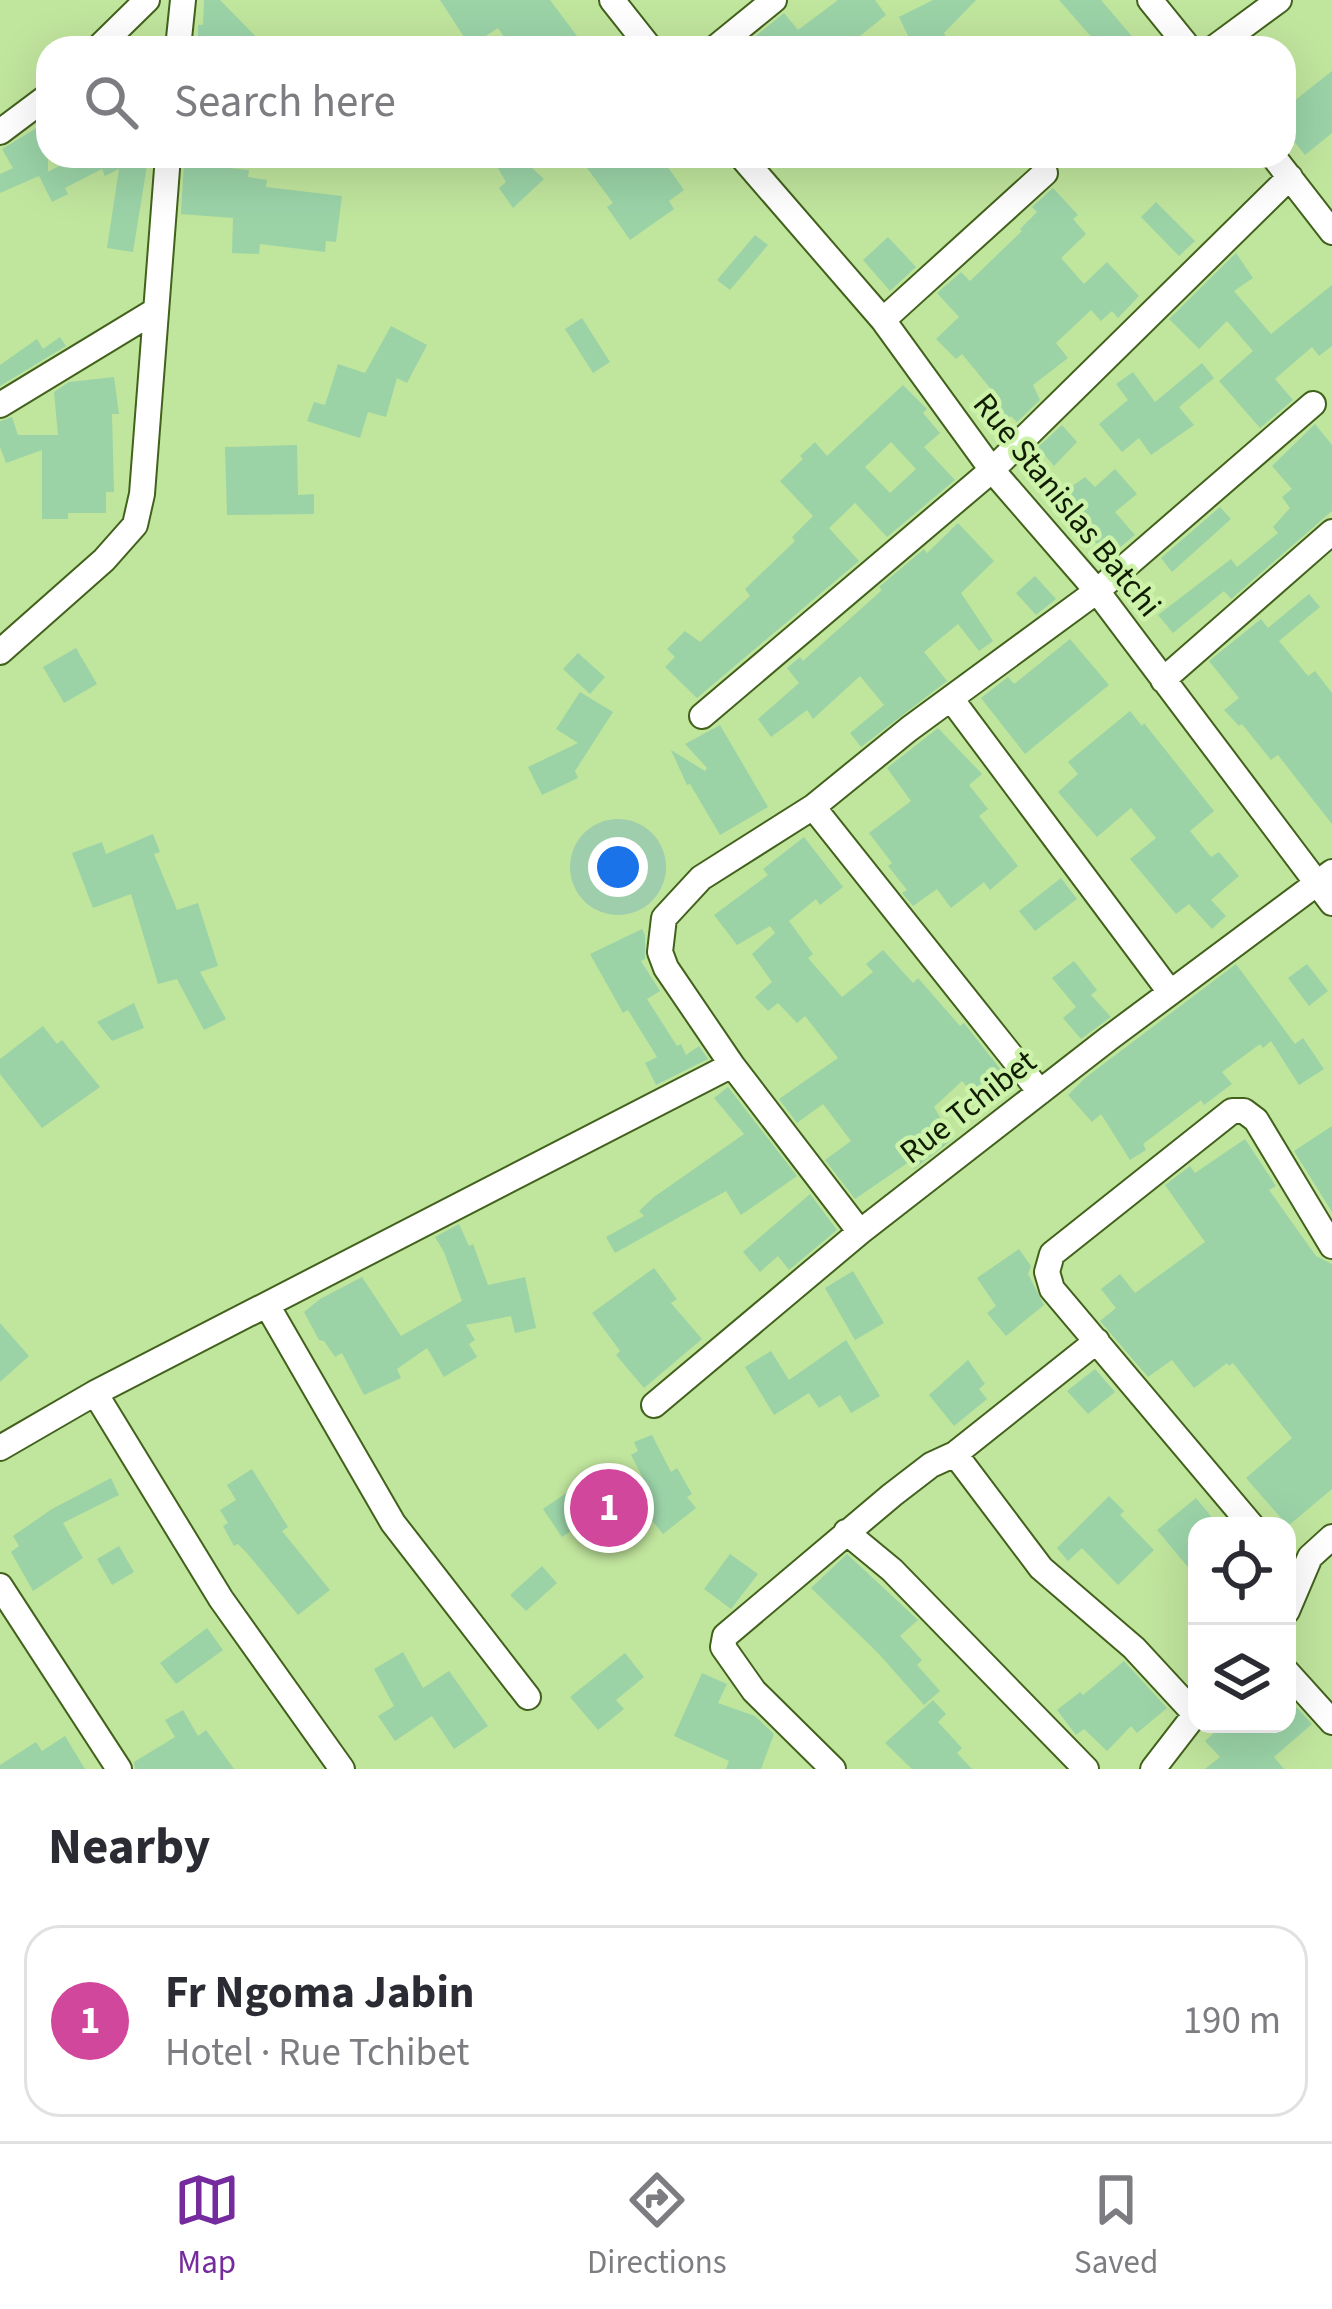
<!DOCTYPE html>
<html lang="en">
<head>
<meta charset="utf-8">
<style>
	:root { --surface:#fff; --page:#f7f7f7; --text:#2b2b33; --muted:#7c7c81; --line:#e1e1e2; --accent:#752b9d }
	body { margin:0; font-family:"Source Sans 3",sans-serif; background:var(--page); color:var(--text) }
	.controls { position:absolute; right:36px; bottom:36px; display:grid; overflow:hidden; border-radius:24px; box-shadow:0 12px 48px #0002 }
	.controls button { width:108px; height:108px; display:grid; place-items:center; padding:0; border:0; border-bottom:3px solid var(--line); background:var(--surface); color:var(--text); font:60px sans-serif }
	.you { position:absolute; left:618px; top:867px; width:42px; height:42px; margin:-30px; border:9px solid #fff; border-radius:50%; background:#1a73e8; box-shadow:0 0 0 18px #1a73e833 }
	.badge { display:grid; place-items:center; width:78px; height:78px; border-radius:50%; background:var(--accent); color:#fff; font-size:39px; font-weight:700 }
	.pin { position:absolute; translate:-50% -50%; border:6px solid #fff; box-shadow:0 3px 12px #0006 }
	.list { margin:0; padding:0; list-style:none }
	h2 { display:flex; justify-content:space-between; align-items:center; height:156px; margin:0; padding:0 48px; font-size:51px }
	h2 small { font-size:39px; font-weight:400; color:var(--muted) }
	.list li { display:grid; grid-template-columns:78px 1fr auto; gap:36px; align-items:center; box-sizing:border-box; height:192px; margin:0 24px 24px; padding:0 24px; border:3px solid var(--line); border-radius:36px }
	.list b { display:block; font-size:45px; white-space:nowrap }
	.list p { margin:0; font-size:39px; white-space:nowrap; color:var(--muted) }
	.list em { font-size:39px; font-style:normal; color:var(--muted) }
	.icon { flex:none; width:66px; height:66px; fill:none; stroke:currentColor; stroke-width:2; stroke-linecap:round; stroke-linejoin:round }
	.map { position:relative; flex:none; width:1332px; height:1769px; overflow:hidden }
	.search { position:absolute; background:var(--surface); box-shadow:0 12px 48px #0002; left:36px; right:36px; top:36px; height:132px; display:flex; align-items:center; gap:30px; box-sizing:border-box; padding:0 42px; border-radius:36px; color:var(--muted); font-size:45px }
	.sheet { height:372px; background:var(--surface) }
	nav { display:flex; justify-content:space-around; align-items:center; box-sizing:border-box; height:168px; border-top:3px solid var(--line); background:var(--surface); font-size:33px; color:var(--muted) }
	nav a { display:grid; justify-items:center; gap:6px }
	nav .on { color:var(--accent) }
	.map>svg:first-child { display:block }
	.building { fill:#9bd3a7; fill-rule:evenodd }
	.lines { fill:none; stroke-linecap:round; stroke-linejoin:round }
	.minor-casing { stroke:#42611c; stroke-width:28 }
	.minor { stroke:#fff; stroke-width:24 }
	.labels { text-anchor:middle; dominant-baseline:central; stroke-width:9; stroke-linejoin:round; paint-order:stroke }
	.street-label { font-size:33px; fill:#101d02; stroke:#cdf2aa }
</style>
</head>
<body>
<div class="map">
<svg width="1332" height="1769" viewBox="0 0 1332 1769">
	<rect width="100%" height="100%" fill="#c0e59d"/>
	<path class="building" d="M204,0h16l47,48h-69v-23h5z
		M440,0h110l36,48h-74l-14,-20 -28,18z
		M838,0h37l11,15 -41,33h-104l43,-35 14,17z
		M933,0h43l-32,33 4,8 -16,7h-18l-15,-31z
		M1059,0h42l41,48h-41z
		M1332,71v62l-27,22 -21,-26v-20z
		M40,126l8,13v33l-48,21v-19l13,-6 -11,-19z
		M80,156l68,3 -15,93 -26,-4 12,-79 -14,7 -3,-7 -37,19 3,6 -16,8 -13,-26z
		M491,156h28l25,23 -31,29 -14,-20 7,-6z
		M578,156h82l24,34 -15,11 5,8 -44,31 -23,-33 6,-4z
		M184,163l65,7 -1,7 19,3 -1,7 76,9 -6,46 -10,-1 -1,11 -65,-8 -1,10 -27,-1 1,-35 -52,-4z
		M1053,188l25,27 -5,4 13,15 -25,24 23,26 23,-22 32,34 -21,22 -6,-7 -11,10 -10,-11 -35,33 12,15 -35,27 7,15 -23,22 -6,-6 -11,8 -17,-20 12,-10 -33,-40 -6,5 -20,-20 23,-22 -22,-24 24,-21 9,9 52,-50 -2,-2 17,-17 -5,-5z
		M1156,202l39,39 -16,15 -38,-39z
		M755,235l13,10 -38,45 -13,-10z
		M888,237l28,30 -26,24 -27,-31z
		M1236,253l17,25 -19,13 37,43 61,-49v61l-13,10 -7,-9 -37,32 18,21 -33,28 -41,-47 34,-30 -26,-30 -28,28 -30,-30z
		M582,318l28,44 -17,11 -28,-44z
		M391,326l36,19 -20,38 -10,-5 -11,39 -18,-5 -8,26 -53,-17 7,-19 11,3 13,-41 27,9z
		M60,337l6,9 -66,40v-21l37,-26 6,10z
		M1202,363l12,15 -35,29 15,18 -43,30 -12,-17 -17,14 -23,-28 29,-24 -12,-16 17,-12 22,30z
		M114,377l5,37h-7l2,78h-8v21h-38v6h-26v-69l-36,13 -6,-16v-26l12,-4 6,18h40l-4,-43 15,-10z
		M903,385l24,24 -4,4 17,20 -16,14 31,33 -68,57 -32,-34 -26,25 30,33 -162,137 -32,-31 10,-10 -8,-8 18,-18 15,11 50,-46 -5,-7 50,-48 -3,-4 21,-21 -33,-35 23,-22 -3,-3 15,-14 12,14zM891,442l25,27 -26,24 -25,-26z
		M1315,424l17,21v66l-101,88 -7,-8 -51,42 -15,-18 73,-56 6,8 41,-34 -5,-6 17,-19 -8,-11 10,-8 -20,-23z
		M1062,425l15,17 -23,24 -16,-19z
		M297,445l1,50 16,-1v20l-87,1 -2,-68z
		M1115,469l22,25 -22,18 20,23 -27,22 -41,-49 9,-7 -8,-12 17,-12 10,10z
		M1220,507l11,12 -59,53 -11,-14z
		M958,523l36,38 -33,32 32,48 -14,10 -21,-27 -34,28 23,29 -86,66 -11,-14 34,-28 -24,-29 -47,43 -6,-9 -36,27 -13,-18 41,-36 -12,-15 13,-11 3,4 79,-71 -3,-3 45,-38 3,4z
		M1035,576l21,23 -20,16 -20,-22z
		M1309,594l11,13 -41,34 29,35 7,-5 17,22v131l-54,-69 -7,5 -29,-36 -3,2 -15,-16 15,-12 -30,-37 52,-42 7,9z
		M1070,639l39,46 -84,69 -44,-56 27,-21 6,7z
		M76,648l21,36 -33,19 -21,-36z
		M578,653l27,24 -15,17 -27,-25z
		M580,692l33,20 -38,59 3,7 -36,17 -14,-28 50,-24 -22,-14z
		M1130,711l12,15 2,-3 70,88 -24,20 21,26 8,-5 20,24 -28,24 15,16 -14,13 -23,-25 -13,10 -46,-55 26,-21 -25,-30 -34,29 -39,-45 20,-18 -10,-12z
		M720,725l48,82 -48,28 -30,-51 -3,1 -16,-35 34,21 2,-3 -22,-24z
		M938,728l44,46 -13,11 19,24 -9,7 39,50 -28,24 -6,-8 -33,26 -14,-19 -24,17 -11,-13 5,-3 -19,-24 4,-3 -23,-30 42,-32 -24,-33z
		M153,834l7,18 -6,2 23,56 21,-7 20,63 -18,6 26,47 -22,11 -27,-51 -19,5 -27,-90 -38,14 -21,-55 30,-11 4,12z
		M804,837l39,50 -23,18 -4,-6 -27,22 24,33 -5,4 34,39 31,-25 -7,-8 17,-14 30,33 5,-5 42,48 4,-3 41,52 -26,24 -17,-18 -28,26 19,32 -39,30 -5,-7 -54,37 -30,-39 26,-19 -28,-37 -26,19 -18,-24 59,-41 -33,-42 -8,7 -19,-20 -10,8 -13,-14 17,-15 -20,-28 23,-21 -5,-7 -33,19 -23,-30 54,-40 -5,-6z
		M1061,878l16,21 -42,32 -16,-20z
		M642,929l3,6v24l-4,2 19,30 -13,8 30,47 4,-2 5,11 13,-9 9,13 -52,26 -11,-22 12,-6 -29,-47 -5,3 -33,-59z
		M1074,961l23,29 -6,5 20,22 -30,22 -18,-21 13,-11 -24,-29z
		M1236,964l59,80 8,-6 21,31 -25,16 -28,-44 -8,7 -3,-4 -38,28 10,12 -28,21 -3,-5 -58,44 3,6 -16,10 -29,-46 -9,8 -24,-27 17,-17z
		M1307,964l21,27 -19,15 -21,-28z
		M134,1003l10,25 -32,13 -15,-19z
		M43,1026l14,18 5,-4 38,47 -58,41 -42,-54v-15z
		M728,1087l69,89 -56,39 -15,-24 -111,62 -9,-16 38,-21 -5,-5 15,-14 90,-63 -30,-36z
		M1332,1126v86l-38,-61z
		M1245,1139l31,47 -7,4 47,66 16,8v225l-44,37 -42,-48 46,-40 -59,-75 -4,3 -2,-3 -33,25 -22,-28 -24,17 -48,-56 16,-13 -15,-19 19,-15 15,19 70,-51 -40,-57 25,-19 5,7z
		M810,1194l27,36 -48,40 -11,-14 -18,16 -17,-20z
		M459,1224l10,22 4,-2 15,41 37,-8 11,51 -21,5 -4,-17 -45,9 9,15 -6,4 8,13 -33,20 -17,-29 -30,21 4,9 -37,17 -22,-42 -7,4 -11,-16 -5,-1 -15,-28 16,-13 42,-22 39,59 61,-35 -18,-49 -9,-15z
		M1019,1249l12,17 -3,8 16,31 -38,31 -19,-23 9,-7 -19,-28z
		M654,1268l23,31 -6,4 31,36 -58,49 -28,-33 4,-4 -28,-38z
		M853,1271l31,52 -29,17 -30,-52z
		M0,1323l29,33 -29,26z
		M846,1340l34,56 -29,17 -11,-18 -21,13 -10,-15 -35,22 -29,-48 26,-16 18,29z
		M968,1360l17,24 -6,5 8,10 -33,27 -25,-31z
		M1095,1369l20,23 -27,22 -21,-23z
		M652,1435l19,37 6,-4 15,26 -5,3 9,11 -33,26 -26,-32 13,-10 -19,-37 7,-4 -4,-9z
		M252,1469l36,58 -6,4 48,59 -32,25 -51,-62 -9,-9 -4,2 -11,-20 5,-3 -8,-13 16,-10 -9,-15z
		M111,1478l8,17 -56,28 20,35 -50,33 -22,-39 8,-6 -6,-10 39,-27z
		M578,1485l19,29 -35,23 -19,-28z
		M1109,1496l15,15 -4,4 34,35 -36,35 -36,-37 -14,13 -11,-13z
		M1196,1498l23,28h-22v52l-40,-48z
		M119,1546l15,26 -22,13 -15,-26z
		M730,1554l28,20 -27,35 -27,-20z
		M847,1554l71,66 -18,16 22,24 -5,5 23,26 -16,14 -45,-51 -68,-66z
		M542,1566l15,17 -31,28 -16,-16z
		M207,1628l16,22 -47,34 -16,-21z
		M403,1652l20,36 26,-17 39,55 -34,23 -22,-33 -37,25 -17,-25 16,-10 -20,-37z
		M625,1653l19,24 -28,23 8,9 -26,21 -28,-33z
		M1124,1661l43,47 -30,25 -6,-7 -24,25 -23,-22 -8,6 -19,-25 23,-18 3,3z
		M702,1673l25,11 -9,19 37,13 19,18 -13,35h-35l3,-8 -55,-25z
		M1287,1697l25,27 -38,33 10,12h-79l15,-12 -15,-16 19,-17h63z
		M933,1700l13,14 -8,8 24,26 -5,5 15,16h-60l-27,-26z
		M183,1710l15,26 8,-6 28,39h-99l-1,-7 41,-25 -10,-17z
		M65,1736l20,33h-85v-4l36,-23 6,9z"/>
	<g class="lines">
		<g class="minor-casing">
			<path id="minor" d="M612,0l38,48
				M1150,0l39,48
				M98,48l49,-48
				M178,48l5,-48
				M715,48l59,-48
				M1214,48l65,-48
				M0,132l48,-36
				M741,156l142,164 109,150 105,121 235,312
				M1273,156l59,76
				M883,320l162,-147
				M0,405l153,-93
				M0,652l104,-92 31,-35 7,-31 26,-338
				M1163,680l169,-148
				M952,700l218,292
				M702,716l290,-246 298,-293
				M813,807l227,285
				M860,1232l-128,-167 -66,-97 -6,-16 4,-34 37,-40 112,-71 96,-78 188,-138 216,-187
				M267,1305l126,218 135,174
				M95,1393l126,206 121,170
				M654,1405l206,-173 248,-193 224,-167
				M0,1448l95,-55 637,-328
				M955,1454l86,114 93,80 61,66
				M1252,1526l-200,-237 -5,-17 5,-18 180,-143h12l12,9 76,126
				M846,1532l46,38 194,199
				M0,1586l119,183
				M1287,1611l23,-54 22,-20
				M1287,1672l45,50
				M833,1769l-79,-78 -31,-44 2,-11 167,-141 39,-30 24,-11 142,-113
				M1153,1769l44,-57"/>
		</g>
		<use href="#minor" class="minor"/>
	</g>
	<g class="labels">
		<g class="street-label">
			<text transform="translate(1067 505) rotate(51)">Rue Stanislas Batchi</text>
			<text transform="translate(968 1107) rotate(-38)">Rue Tchibet</text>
		</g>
	</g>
</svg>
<div class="controls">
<button><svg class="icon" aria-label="locate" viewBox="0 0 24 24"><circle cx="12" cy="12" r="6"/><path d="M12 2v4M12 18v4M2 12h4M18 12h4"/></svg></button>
<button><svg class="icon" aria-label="layers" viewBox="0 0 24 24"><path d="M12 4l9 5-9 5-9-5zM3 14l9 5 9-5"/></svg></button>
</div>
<div class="you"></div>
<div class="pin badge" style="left:609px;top:1508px;background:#d1479c">1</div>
<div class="search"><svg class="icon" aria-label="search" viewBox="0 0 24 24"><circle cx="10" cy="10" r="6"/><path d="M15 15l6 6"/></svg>Search here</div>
</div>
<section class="sheet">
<h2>Nearby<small></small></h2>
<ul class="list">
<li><span class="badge" style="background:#d1479c">1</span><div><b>Fr Ngoma Jabin</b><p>Hotel · Rue Tchibet</p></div><em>190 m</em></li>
</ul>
</section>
<nav>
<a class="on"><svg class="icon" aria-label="map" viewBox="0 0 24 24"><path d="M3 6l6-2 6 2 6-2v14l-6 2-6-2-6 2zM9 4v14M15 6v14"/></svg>Map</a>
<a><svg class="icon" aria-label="directions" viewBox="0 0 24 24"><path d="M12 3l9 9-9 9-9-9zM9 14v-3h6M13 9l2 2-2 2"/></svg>Directions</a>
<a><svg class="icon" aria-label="saved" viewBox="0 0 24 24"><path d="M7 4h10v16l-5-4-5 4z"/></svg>Saved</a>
</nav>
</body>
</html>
